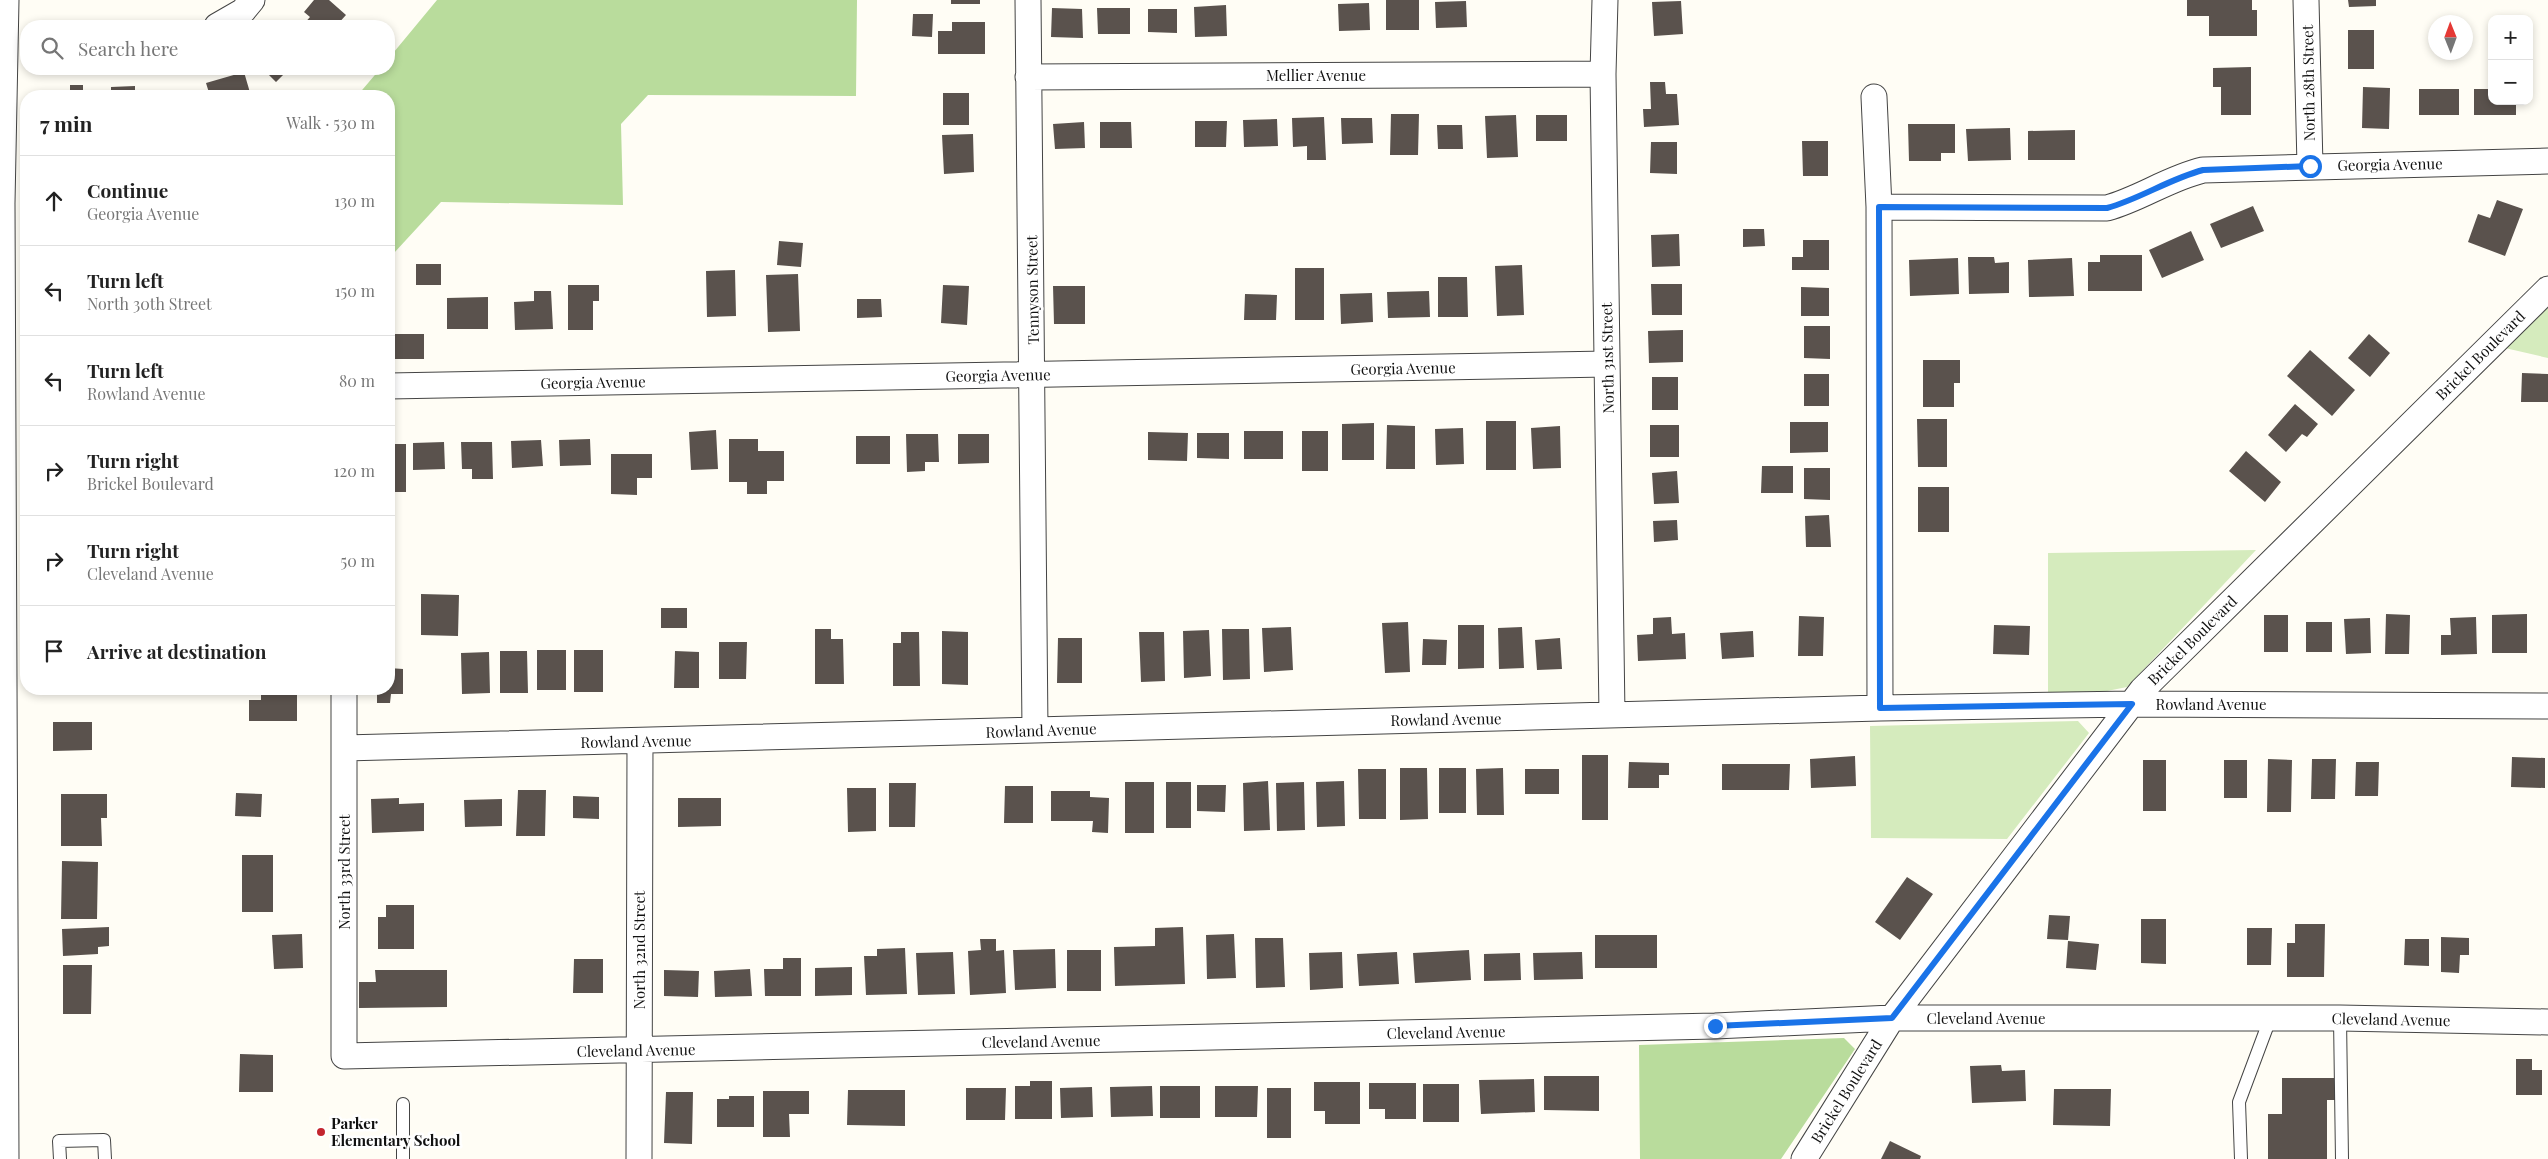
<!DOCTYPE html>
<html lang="en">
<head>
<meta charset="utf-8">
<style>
	:root { --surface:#fff; --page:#f2f2f2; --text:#222; --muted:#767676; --line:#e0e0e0 }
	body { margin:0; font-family:"Playfair Display",serif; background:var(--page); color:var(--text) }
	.controls { position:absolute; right:15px; top:15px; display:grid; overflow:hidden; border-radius:10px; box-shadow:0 2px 8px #0003 }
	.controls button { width:45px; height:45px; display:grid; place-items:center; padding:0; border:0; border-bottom:1px solid var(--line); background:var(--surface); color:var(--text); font:25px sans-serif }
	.compass { position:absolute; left:2428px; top:15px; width:45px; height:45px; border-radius:50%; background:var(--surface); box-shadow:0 2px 8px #0003; rotate:359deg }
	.stop { position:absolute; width:15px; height:15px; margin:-11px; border:4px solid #1a73e8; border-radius:50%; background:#fff }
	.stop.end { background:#1a73e8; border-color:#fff; box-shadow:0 1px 5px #0008 }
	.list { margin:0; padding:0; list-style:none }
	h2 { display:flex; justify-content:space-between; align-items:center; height:65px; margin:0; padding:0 20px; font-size:21px }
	h2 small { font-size:16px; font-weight:400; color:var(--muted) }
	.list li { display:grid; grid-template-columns:32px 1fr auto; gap:15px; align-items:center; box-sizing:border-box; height:90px; padding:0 20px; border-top:1px solid var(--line) }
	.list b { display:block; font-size:19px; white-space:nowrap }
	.list p { margin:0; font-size:16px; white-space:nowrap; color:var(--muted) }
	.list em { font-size:16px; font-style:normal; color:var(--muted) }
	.icon { flex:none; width:28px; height:28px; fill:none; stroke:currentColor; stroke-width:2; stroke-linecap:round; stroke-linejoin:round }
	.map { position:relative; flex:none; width:2548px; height:1159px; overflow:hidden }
	.search { position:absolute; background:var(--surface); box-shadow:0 2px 8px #0003; left:20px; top:20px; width:375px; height:55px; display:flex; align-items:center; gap:12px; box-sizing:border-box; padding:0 18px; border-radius:20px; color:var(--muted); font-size:19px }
	.panel { position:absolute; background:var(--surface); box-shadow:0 2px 8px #0003; left:20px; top:90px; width:375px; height:605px; border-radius:20px }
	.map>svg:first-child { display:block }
	.green { fill:#d5ebbd }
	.forest { fill:#b9dc9c }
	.building { fill:#5a524d }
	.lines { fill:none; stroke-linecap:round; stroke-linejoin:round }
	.lane-casing { stroke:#444; stroke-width:14 }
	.street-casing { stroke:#444; stroke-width:27 }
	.lane { stroke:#fff; stroke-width:12 }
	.street { stroke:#fff; stroke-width:25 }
	.route { stroke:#1a73e8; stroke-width:6 }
	.poi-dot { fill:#c4262e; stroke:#fff; stroke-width:2 }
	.labels { text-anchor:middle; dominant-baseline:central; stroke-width:5; stroke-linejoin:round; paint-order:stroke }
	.street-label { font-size:15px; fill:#111; stroke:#fff }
	.poi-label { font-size:15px; font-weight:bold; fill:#111; stroke:#fff; text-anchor:start }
</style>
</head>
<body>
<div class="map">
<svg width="2548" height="1159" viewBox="0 0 2548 1159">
	<rect width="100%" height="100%" fill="#fffdf5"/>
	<path class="green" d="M2548,305v53l-43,-10z
		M2256,550l-129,137 -20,4 -59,2v-140z
		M2078,721l11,12 -82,106 -136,-1 -1,-112z"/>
	<path class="forest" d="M437,0h420l-1,96 -208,-1 -27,29 2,81 -182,-3 -47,51h-5v-157h-32l23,-27h9v-11z
		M1844,1038l11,11 -74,110h-141l-1,-114z"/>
	<path class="building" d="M314,0h15l17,15 -10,11h-34l8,-9 -6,-5z
		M951,0h29v4h-29z
		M1386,0h33v30h-33z
		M2187,0h65v10h5v26h-48v-20h-22z
		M2348,0h28v6l-27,1z
		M1466,1l1,26 -31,1 -1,-26z
		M1681,1l2,33 -29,2 -2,-34z
		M1369,3l1,27 -31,1 -1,-27z
		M1226,5l1,31 -32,1 -1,-30z
		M1052,8l30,1 1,29 -32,-1z
		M1097,8h33v26h-32z
		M1148,9h29v24l-29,-1z
		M913,14h20l-1,23 -20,-1z
		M952,22h33v32h-47v-23h14z
		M2348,30h26v39h-26z
		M2251,67v48h-30v-28h-8v-19z
		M263,69h26l-13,13z
		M244,72l7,24h-41l-4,-13z
		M1650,82h15l1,12h11l2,31 -35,2 -1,-18h8z
		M70,85h13v11h-38v-5h25z
		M135,86v10h-24v-9z
		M2363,87l27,1 -1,41 -27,-1z
		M2419,89h40v26h-40z
		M2474,89h18v12h24v14h-42z
		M186,91v5h-37l-1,-2z
		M943,93h26v32h-26z
		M1391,114h28l-1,41h-28z
		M1516,115l2,42 -31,1 -2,-42z
		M1536,115h31v26h-31z
		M1324,117l2,43h-19v-14l-14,1 -1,-29z
		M1341,118h31l1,25 -31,1z
		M1277,119l1,27 -34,1 -1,-27z
		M1195,121h32l-1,26h-31z
		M1084,122l1,26 -30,1 -2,-25z
		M1100,122h31l1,26h-32z
		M1908,124h47v29h-14v8h-32z
		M1437,125h25l1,24h-25z
		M2010,128l1,32 -43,1 -2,-32z
		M2075,130v30h-47v-29z
		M973,134l1,38 -30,2 -2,-39z
		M1802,141h26v35h-25z
		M1651,142h26v32l-27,-1z
		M2497,200l26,9 -18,47 -37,-14 10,-28 12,4z
		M2253,206l11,25 -43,17 -11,-24z
		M1743,229h21l1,17 -22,1z
		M2191,231l13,29 -42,18 -13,-28z
		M1679,234l1,32 -28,1 -1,-32z
		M1803,240h26v30h-37v-13h11z
		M779,241l24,2 -2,24 -24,-2z
		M2100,255h42v36h-54v-29h12z
		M1968,257h26l1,6 14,-1v31l-40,1z
		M1958,258l1,36 -49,2 -1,-36z
		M2072,258l2,38 -45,1 -1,-37z
		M416,264h25v21h-25z
		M1522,265l2,50 -27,1 -2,-50z
		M1295,268h29v52h-29z
		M735,270l1,46 -29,1 -1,-46z
		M798,274l2,57 -32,1 -2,-57z
		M1438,277h29l1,40h-30z
		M1651,284h31v31h-30z
		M568,285h31v16h-6v29h-25z
		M943,285l26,1 -2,39 -26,-2z
		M1053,286h32v38h-31z
		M1801,287l28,1v28h-28z
		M534,291h17l2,38 -38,1 -1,-28 20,-1z
		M1429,291l1,26 -42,1 -1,-26z
		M1372,293l1,29 -32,2 -1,-30z
		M1245,294l32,1 -1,25h-32z
		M488,297v32h-41v-31z
		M857,299h24l1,18 -25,1z
		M1804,326h26v33l-26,-1z
		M1683,330v32l-34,1 -1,-32z
		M389,334h35v25h-35z
		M2369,334l21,19 -20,24 -22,-19z
		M2310,350l45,40 -23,26 -45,-40z
		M1923,360h37v23h-6v24h-31z
		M2522,373l26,1v28h-27z
		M1804,374h25v32h-25z
		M1652,377h26v33h-26z
		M2295,404l23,20 -11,13 -5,-3 -16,18 -18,-17z
		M1917,419h30v48h-29z
		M1486,421h30v49h-30z
		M1790,422h38v30l-38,1z
		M1374,423v37h-32v-36z
		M1387,425l28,1v43h-29z
		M1650,425h29v32h-29z
		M1560,426l1,42 -28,1 -2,-41z
		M1463,428l1,36 -28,1 -1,-36z
		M716,430l2,39 -27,1 -2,-38z
		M1244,431h39v28h-39z
		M1302,431h26v40h-26z
		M1148,432l40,1 -1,28 -39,-1z
		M1197,433h32v26l-32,-1z
		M906,434h32l1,28h-14v9l-18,1z
		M958,434h31v29l-31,1z
		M856,436h34v28h-34z
		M590,439l1,26 -31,1 -1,-26z
		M729,439h29v12h26v30h-17v13h-20v-12h-18z
		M541,440l2,26 -31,2 -1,-27z
		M444,442l1,27 -32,1v-27z
		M461,442h31l1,37h-21v-10h-10z
		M389,444h17v48h-17z
		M2246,451l35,31 -16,20 -36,-31z
		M611,454h41v24h-15v17l-26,-1z
		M1762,466h31v27h-32z
		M1804,468h26v32l-26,-1z
		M1677,471l2,32 -25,1 -2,-31z
		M1918,487h31v45h-31z
		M1829,515l2,32h-25l-1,-31z
		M1677,520l1,20 -24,2 -1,-21z
		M421,594l38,1 -1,41 -37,-1z
		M661,608h26v20h-26z
		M2386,614l24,1 -1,39h-24z
		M2527,614v39h-35v-38z
		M2264,615h24v37h-24z
		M1799,616l25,1 -1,39h-25z
		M1671,617l1,17 13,-1 1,26 -48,2 -1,-26 16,-1v-16z
		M2476,617l1,37 -36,1v-20h10l-1,-17z
		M2370,618l1,35 -25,1 -2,-35z
		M1408,622l2,50 -25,1 -3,-50z
		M2306,622h26v30h-26z
		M1458,625h26v43l-26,1z
		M1994,625l36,1 -1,29 -36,-1z
		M1291,627l2,43 -29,2 -2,-44z
		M1522,627l2,41 -25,1 -1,-41z
		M815,629h16v10h12l1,45h-29z
		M1222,629h27l1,50 -27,1z
		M1209,630l2,46 -27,2 -1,-47z
		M942,631l26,1v53l-26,-1z
		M1753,631l1,26 -32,2 -2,-26z
		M901,632h18l1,54h-27v-43h8z
		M1139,632h25l1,49 -24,1z
		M1058,638h24v45h-25z
		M1560,638l2,31 -25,1 -2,-30z
		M1423,639l24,1 -1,25h-24z
		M719,642h28l-1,37h-27z
		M537,650h29v40h-29z
		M574,650h29v42h-29z
		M500,651h27l1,42h-28z
		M675,651l24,1v36h-25z
		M489,652l1,41 -28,1 -1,-41z
		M389,668l14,1v25h-12l-1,9h-13v-9l-12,-1v-4h24z
		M261,689h36v32h-48v-21h12z
		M53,722h39v28l-39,1z
		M1582,755h26v65h-26z
		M1855,756l1,30 -45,2 -1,-29z
		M2512,757l33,1v30l-34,-1z
		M2268,759l24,1 -1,52h-24z
		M2312,759h24l-1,40h-24z
		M2143,760h23v51h-23z
		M2224,760h23v38h-23z
		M1629,762l40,1v12h-10v13h-31z
		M2356,762h23l-1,34h-23z
		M1722,764h68l-1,26h-67z
		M1400,768h27l1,51 -28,1z
		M1439,768h27v45h-27z
		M1503,768l1,47h-27l-1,-46z
		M1358,769h28v50h-27z
		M1525,769h34v25h-34z
		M1268,781l2,49 -26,1 -1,-48z
		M1344,781l1,45 -28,1 -1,-45z
		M1125,782h29v51h-29z
		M1166,782h25v46h-25z
		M1304,782l1,48 -28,1 -1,-48z
		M889,783h27l-1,44h-26z
		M1197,785h29l-1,27 -28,-1z
		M1005,786h28v37h-29z
		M847,788h29v43l-28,1z
		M518,790h28l-1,46h-29z
		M1051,791h39v6l19,1 -1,35 -16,-1 1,-11h-42z
		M236,793l26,1 -1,23 -26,-1z
		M61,794h46v24h-6l1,28h-41z
		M573,796l26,1v22l-26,-1z
		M399,798v6l25,-1v28l-52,2 -1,-34z
		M678,798h43v28l-43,1z
		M502,799v27l-37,1 -1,-27z
		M242,855h31v57h-31z
		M62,861l36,1 -1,57h-36z
		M1907,877l26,17 -33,46 -25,-18z
		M386,905h28v44h-36v-32h8z
		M2049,915l21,1 -2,24 -21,-1z
		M2141,919h25v45l-25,-1z
		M2295,924h30l-1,53h-37v-34h8z
		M109,927v19l-11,1v7l-35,2 -1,-27z
		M1183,927l2,57 -70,2 -1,-39 41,-1v-18z
		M2247,928h25l-1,37h-24z
		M302,934l1,34 -29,1 -2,-34z
		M1234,934l2,44 -29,1 -1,-44z
		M1595,935h62v33h-62z
		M2441,937l28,1v17h-9l-1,18 -18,-1z
		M1255,938h28l2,49 -29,1z
		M980,939h16v12l8,-1 2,43 -36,2 -2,-44 13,-1z
		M2405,939h24v27l-25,-1z
		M2068,941l31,3 -3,26 -30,-2z
		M905,948l2,46 -41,1 -2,-39h13v-7z
		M1055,949l1,39 -41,2 -2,-40z
		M1067,950h34v41h-34z
		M1469,950l2,30 -56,3 -2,-30z
		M953,952l2,42 -37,1 -2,-42z
		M1342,952l1,36 -33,2 -1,-37z
		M1397,952l2,32 -40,2 -2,-32z
		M1582,952l1,27 -49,1 -1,-27z
		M1520,953l1,27 -37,1v-27z
		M783,958h18v38h-36l-1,-27h19z
		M574,959h29v34h-30z
		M63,965h29l-1,49h-28z
		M852,967v28l-37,1v-28z
		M750,969l2,27 -37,1 -1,-26z
		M375,970h72v37l-88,1v-26h17z
		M664,970l35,1 -1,26 -34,-1z
		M240,1054l33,1v37h-34z
		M2516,1059h16v11h10v25h-26z
		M2001,1065l1,6 23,-1 1,31 -54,2 -2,-37z
		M1544,1076h55v35l-55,-1z
		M2282,1078h56v22h-11v59h-59v-45h14z
		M1534,1079l1,33 -54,2 -2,-34z
		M1030,1081h22v38h-37v-33h15z
		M1314,1082h46v42h-35v-13h-11z
		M1369,1083h47v36h-31v-10h-16z
		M1423,1084h36v38h-36z
		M1152,1086l1,30 -42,1 -1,-30z
		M1160,1086h40v32h-40z
		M1215,1086h43l-1,31h-42z
		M1092,1087l1,30 -32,1 -1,-30z
		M966,1088h40l-1,32h-39z
		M1267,1088h24v50h-24z
		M2054,1089h57l-1,37 -57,-1z
		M848,1090h57v36l-58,-1z
		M763,1091h46v23h-20l1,23h-27z
		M666,1092h27l-1,52 -28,-1z
		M729,1096h25v31h-37v-28h12z
		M1890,1141l31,15 -1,3h-39z"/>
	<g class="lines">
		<g class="lane-casing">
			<path id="lane" d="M2340,1018l2,141
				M60,1159l-1,-18 45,-1 1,19
				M403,1159v-55
				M2241,1159l-2,-57 28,-75v-9"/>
		</g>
		<g class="street-casing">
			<path id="street" d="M1028,0l7,730
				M1605,0l-2,74 9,641
				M2306,0l4,166
				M217,26l26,-15 9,-11
				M1028,77l575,-3
				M1874,97l5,110 1,501
				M1879,207l228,1c33,-9 62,-30 96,-38l345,-9
				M389,386l1218,-22
				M344,689v367l1371,-30 177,-8h448l208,4
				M344,748l1536,-40 252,-4 416,2
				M6,1159l-4,-956 4,-203
				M639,1159l1,-418
				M1804,1159l88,-141 250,-328 406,-401"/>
		</g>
		<use href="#lane" class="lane"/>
		<use href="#street" class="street"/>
	</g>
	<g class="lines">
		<path class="route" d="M1715,1026l177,-8 240,-314 -252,4 -1,-501 228,1c33,-9 62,-29 96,-38l107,-4"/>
	</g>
	<circle class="poi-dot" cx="321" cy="1132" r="5"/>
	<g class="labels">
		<g class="street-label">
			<text x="1316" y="75">Mellier Avenue</text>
			<text transform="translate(2308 83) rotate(-91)">North 28th Street</text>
			<text transform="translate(2390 164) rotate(-1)">Georgia Avenue</text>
			<text transform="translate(1032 290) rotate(-91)">Tennyson Street</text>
			<text transform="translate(2480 355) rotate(-45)">Brickel Boulevard</text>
			<text transform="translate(1607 358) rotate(-91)">North 31st Street</text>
			<text transform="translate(1403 368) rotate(-1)">Georgia Avenue</text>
			<text transform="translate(998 375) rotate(-1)">Georgia Avenue</text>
			<text transform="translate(593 382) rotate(-1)">Georgia Avenue</text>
			<text transform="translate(2192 640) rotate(-45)">Brickel Boulevard</text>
			<text x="2211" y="704">Rowland Avenue</text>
			<text transform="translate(1446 719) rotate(-1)">Rowland Avenue</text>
			<text transform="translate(1041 730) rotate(-2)">Rowland Avenue</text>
			<text transform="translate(636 741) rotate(-1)">Rowland Avenue</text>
			<text transform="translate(344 872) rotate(-90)">North 33rd Street</text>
			<text transform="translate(639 950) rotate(-90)">North 32nd Street</text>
			<text x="1986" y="1018">Cleveland Avenue</text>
			<text transform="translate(2391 1019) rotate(1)">Cleveland Avenue</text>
			<text transform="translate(1446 1032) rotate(-1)">Cleveland Avenue</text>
			<text transform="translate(1041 1041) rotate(-1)">Cleveland Avenue</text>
			<text transform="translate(636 1050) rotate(-1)">Cleveland Avenue</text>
			<text transform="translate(1846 1091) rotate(-58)">Brickel Boulevard</text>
		</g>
		<g class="poi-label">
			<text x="331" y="1123">Parker<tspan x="331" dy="17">Elementary School</tspan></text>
		</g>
	</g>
</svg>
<div class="controls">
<button>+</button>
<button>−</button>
</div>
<svg class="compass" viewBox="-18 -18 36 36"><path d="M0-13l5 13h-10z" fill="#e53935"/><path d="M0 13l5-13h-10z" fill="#767676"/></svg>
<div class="stop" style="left:2310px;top:166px"></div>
<div class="stop end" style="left:1715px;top:1026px"></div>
<div class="search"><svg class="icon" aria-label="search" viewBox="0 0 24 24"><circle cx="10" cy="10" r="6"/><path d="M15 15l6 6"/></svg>Search here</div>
<section class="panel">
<h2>7 min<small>Walk · 530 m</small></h2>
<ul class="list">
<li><svg class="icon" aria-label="ahead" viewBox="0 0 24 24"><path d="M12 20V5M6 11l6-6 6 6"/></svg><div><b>Continue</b><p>Georgia Avenue</p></div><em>130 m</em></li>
<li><svg class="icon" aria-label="left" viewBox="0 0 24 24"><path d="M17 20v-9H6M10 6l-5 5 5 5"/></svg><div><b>Turn left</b><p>North 30th Street</p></div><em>150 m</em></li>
<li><svg class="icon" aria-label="left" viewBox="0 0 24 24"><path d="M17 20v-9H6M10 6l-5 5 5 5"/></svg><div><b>Turn left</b><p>Rowland Avenue</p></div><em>80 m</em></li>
<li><svg class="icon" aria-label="right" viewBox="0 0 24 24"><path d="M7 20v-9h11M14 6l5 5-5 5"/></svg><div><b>Turn right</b><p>Brickel Boulevard</p></div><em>120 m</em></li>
<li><svg class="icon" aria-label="right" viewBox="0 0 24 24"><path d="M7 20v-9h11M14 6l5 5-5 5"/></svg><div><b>Turn right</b><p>Cleveland Avenue</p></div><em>50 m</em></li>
<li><svg class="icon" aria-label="arrive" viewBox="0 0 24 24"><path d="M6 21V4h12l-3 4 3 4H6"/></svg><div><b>Arrive at destination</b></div></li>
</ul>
</section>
</div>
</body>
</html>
